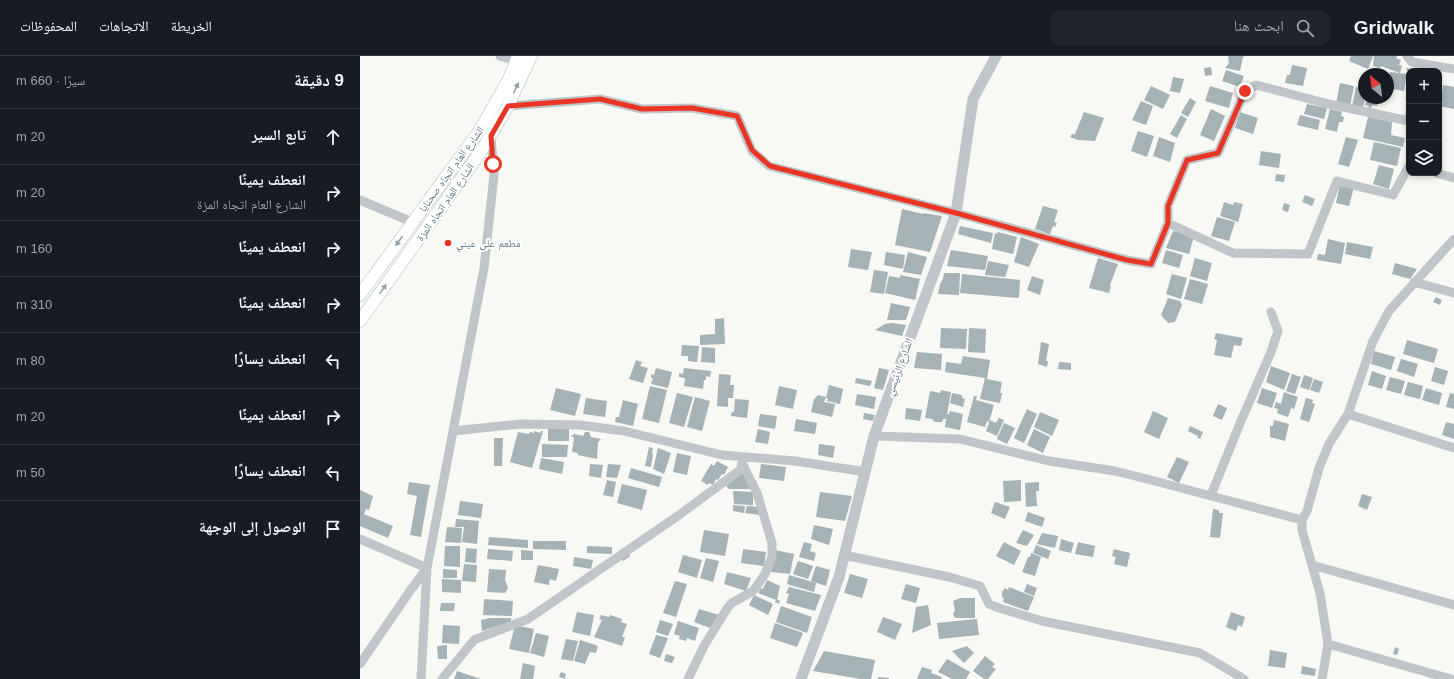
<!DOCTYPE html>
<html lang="ar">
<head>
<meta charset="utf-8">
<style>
	:root { --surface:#171b24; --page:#20242c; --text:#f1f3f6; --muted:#9ea1a6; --line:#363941 }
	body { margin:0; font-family:Arial,"Noto Naskh Arabic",sans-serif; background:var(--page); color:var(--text); direction:rtl }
	.controls { position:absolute; right:12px; top:12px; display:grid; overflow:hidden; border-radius:8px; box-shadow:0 2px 6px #0003 }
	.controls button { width:36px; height:36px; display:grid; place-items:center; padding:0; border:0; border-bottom:1px solid var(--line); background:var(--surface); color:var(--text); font:20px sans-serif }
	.compass { position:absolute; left:998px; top:12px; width:36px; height:36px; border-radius:50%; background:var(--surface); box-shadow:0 2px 6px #0003; rotate:331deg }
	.stop { position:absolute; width:12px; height:12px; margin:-9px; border:3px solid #ea3524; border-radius:50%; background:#fff }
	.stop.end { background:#ea3524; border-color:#fff; box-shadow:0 1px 4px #0008 }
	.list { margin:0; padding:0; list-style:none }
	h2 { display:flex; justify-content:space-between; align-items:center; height:52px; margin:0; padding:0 16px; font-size:17px }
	h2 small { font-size:13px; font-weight:400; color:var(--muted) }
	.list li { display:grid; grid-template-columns:26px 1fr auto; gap:12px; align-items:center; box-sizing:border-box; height:56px; padding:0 16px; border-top:1px solid var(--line) }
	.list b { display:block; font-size:15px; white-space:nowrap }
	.list p { margin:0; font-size:13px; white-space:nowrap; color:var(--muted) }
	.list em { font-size:13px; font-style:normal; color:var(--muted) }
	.icon { flex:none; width:22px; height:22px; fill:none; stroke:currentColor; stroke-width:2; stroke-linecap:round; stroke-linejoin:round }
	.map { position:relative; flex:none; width:1094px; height:623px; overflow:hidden; direction:ltr }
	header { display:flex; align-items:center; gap:24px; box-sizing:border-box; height:56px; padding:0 20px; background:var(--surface); border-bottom:1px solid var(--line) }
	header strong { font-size:19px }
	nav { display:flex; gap:22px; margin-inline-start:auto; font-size:14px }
	.search { width:280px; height:36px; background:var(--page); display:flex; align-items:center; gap:10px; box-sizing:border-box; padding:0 14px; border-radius:12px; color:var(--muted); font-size:15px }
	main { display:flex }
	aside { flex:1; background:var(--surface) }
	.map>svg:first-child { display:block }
	.building { fill:#a5b2b6 }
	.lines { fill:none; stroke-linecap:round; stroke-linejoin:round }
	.secondary-casing { stroke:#b3bbbf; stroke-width:13 }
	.minor { stroke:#bfc5c8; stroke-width:9 }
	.tertiary { stroke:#bfc5c8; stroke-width:11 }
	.secondary { stroke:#fff; stroke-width:12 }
	.oneway { fill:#91a1a8 }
	.route { stroke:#ea3524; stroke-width:5 }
	.poi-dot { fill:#ea3524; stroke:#fff; stroke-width:1.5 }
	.labels { text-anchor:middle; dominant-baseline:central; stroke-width:4; stroke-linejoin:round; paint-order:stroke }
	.street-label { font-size:11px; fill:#627982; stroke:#fff }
	.poi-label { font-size:11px; fill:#627982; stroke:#fff; text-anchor:start }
</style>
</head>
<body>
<header>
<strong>Gridwalk</strong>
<div class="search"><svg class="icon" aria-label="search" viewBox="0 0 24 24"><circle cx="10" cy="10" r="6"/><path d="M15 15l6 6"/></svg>ابحث هنا</div>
<nav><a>الخريطة</a><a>الاتجاهات</a><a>المحفوظات</a></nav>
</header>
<main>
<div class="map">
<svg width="1094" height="623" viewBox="0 0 1094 623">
	<rect width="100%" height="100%" fill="#f8f8f5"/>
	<path class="building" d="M868,0h17l-2,1 -3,14 -15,-3 4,-5z
		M991,0h22l-5,13 -19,-8z
		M1014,0h23l-1,2 5,2 -2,5 3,1 -2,7 -19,-7 -1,2 -7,-2z
		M932,9l15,3 -4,18 -18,-3 2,-8h3z
		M851,11l1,8 -7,1 -1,-8z
		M1046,12l14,2v1h-11v3z
		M866,14l18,6 -4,11 -18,-6z
		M1030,16l17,2 -3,17 -16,-3z
		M813,21l11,2 -4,14 -10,-2z
		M980,27l14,3 -4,20 -14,-2z
		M1083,29l11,2v22l-15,-3v-14l3,1z
		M791,30l19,9 -7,14 -19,-9z
		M850,30l23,7 -4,15 -24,-7z
		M996,31l7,1 1,10h1l-2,10 -11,-2z
		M830,42l6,4 -8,15 -7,-4z
		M1007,42h12l-2,8 -5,-1 -1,3 -3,-1 1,-1 -4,-1z
		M781,45l12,5 -7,19 -14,-5z
		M1048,45h1v16l-4,-1z
		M947,48l20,4 -3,11 -20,-5z
		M851,53l14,7 -11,25 -14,-6z
		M970,53l12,3 -1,4 3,1 -1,5h-4l-2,10 -12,-3z
		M724,56l20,6 -9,23 -17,-1 -8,-3 2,-3h3z
		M880,56l18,6 -5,16 -18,-6z
		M821,59l6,4 -10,19 -7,-4z
		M940,59l20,5 -2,10 -21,-5z
		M1008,61l24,5 -1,13 14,3 -2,9 -40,-9z
		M778,75l16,5 -7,21 -16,-6z
		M799,81l16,6 -5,19 -17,-6z
		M986,81l12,3 -9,27 -11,-3z
		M1014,86l27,6 -4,18 -27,-6z
		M901,95l20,3 -2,14 -20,-3z
		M1019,109l15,4 -5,20 -16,-5z
		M916,118l9,1 -1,7 -9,-1z
		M980,128l14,3 -5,19 -13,-3z
		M945,139l10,4 -3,7 -10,-4z
		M864,146l9,3 1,-3 9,2 -5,18 -18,-6z
		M924,147l6,2 -2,7 -6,-2z
		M683,150l15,4 -4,12 3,1 -2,4 -2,-1 -3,8 -15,-5z
		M542,153l21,5v-1l19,3 -12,36 -35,-7z
		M857,161l18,5 -6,19 -18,-5z
		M600,170l33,7 -2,10 -33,-9z
		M813,175l21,5 -5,18 -23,-6z
		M638,176l19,5 -4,17 -21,-5 3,-16 2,1z
		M661,181l18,7 -10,23 -15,-5z
		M968,183l17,4 -4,21 -24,-4 1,-6 7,1z
		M987,186l26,5 -3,12 -25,-5z
		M491,193l21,3 -4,18 -20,-3z
		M591,194l37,6 -3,14 -38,-4z
		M806,194l17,5 -4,13 -17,-5z
		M526,196l19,3 -2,14 -19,-4z
		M548,196l19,5 -6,18 -18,-3z
		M738,202l20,6 -8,21h1l-2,8 -20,-5z
		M835,202l17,5 -5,18 -17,-5z
		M628,205l21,4 -4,12 -20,-2z
		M1035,207l22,6 -7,10 -18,-5z
		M514,214l14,2 -4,22 -14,-2z
		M584,217h16l-1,22 -21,-1 2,-10 3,-5z
		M602,218l58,6 -1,18 -59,-5z
		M812,218l15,4 -6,21 -15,-5z
		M540,219l20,4 -5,21 -30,-7 4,-17 11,2z
		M672,220l12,4 -4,15 -13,-5z
		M830,223l18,5 -6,20 -18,-5z
		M1076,241l6,3 -2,5 -7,-3z
		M808,242l12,3 2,4 -7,17 -7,1 -7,-8z
		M531,247l19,4 -4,13h-19z
		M364,262l1,26 -25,1v-10l15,-1v-15z
		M532,267l14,2 -4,11 -27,-6 10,-6z
		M581,272l26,1 -1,20 -26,-1z
		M609,272l17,1 -1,24 -17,-1z
		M856,277l27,5 -2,8 -7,-1 -3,13 -17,-3 3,-15 -3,-1z
		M1047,284l31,9 -4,14 -31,-9z
		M681,286l8,2 -3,17h2l-1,6 -9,-3z
		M322,289l17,1 -2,16 -9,-1v-5h-7z
		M342,291l13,1v15l-14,-1z
		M1014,295l21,6 -4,13 -20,-6z
		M557,296l25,2 -1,16 -27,-2z
		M603,300l27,4 -3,19 15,3 -2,11h2l-2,10 -20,-4 5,-21 -40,-6 1,-10 15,2z
		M1041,303l17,5 -4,13 -17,-6z
		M276,304l6,2 -2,4 8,2 -5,15 -14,-4z
		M699,306l12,1v7l-13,-1z
		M911,310l19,7 -6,17 -18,-8z
		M1075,311l13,4 -4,14 -13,-4z
		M296,312l16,4 -4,16 -17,-4 2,-6h-2v-4l3,1z
		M324,312l27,3 -1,6 -4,-1v4h-2l-1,9 -19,-3 1,-8 -6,-1v-4l4,1z
		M519,312l10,2 -6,20 -9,-2z
		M1012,315l14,5 -4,13 -14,-4z
		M359,318l12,1 -1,10h4l-1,13h-5v9l-11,-1z
		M932,318l9,3 -6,17 -9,-3z
		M944,319l9,3 -4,12 -9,-3z
		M1030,321l15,4 -4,13 -15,-4z
		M496,322l16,3 -2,5 -15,-3z
		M954,323l9,3 -4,11 -9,-3z
		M1048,326l15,4 -3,13 -16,-4z
		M469,329l14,4 -3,15 -13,-3 1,-3h-2z
		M290,330l17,4 -8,33 -17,-4z
		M419,330l18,4 -4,19 -18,-4z
		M196,332l25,6 -6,22 -25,-6z
		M902,332l15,5 -5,15 -15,-5z
		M1066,332l16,5 -3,12 -17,-5z
		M581,334l10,2 -4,22h2l1,-3 13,3 -3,16 -15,-3 1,-8h-3l-1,3h-7l-3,-3 -7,-1 5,-27 10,2z
		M924,336l14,5 -4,12 -3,-1 -3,9 -11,-4 1,-4 -4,-1 2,-6 5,2z
		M317,337l16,4 -9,30 -15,-4z
		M592,337l10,2v3l3,1 -2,8 -13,-4z
		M1090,337l4,1v15l-8,-2z
		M497,338l19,3 -2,12 -19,-4z
		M458,339l8,2 -2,5 11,2 -3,13 -21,-5 3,-13z
		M614,340h3l-1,4 18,5 -5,17 -2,-1 -2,6 -18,-5z
		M335,341l15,4 -8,30 -15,-4z
		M226,342l21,3 -2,16 -22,-3z
		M946,342l7,2 -1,3 3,1 -6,18 -9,-3z
		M375,343l14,1 -2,18 -16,-2 1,-4h2z
		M263,344l15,4 -5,22 -18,-4 1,-5h3z
		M858,348l9,4 -5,12 -9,-4z
		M546,352l16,2 -2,11 -15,-2z
		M667,353l10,5 -13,29 -10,-5z
		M793,355l15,7 -9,21 -15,-7z
		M680,356l19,8 -7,16 -18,-9z
		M504,357l11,2 -2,6 -10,-2z
		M400,358l17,2 -2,13 -17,-3z
		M639,362l5,2 -7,16 -11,-5 4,-11 6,3z
		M436,363l21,4 -2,11 -21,-3z
		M914,364l15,4 -4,17 -15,-4v-11h3z
		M1086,366l8,2v15l-12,-4z
		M644,367l11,5 -8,16 -10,-5z
		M830,370l13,6 -3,7 -3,-2 1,-1 -10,-5z
		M188,372h21v13h-21z
		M398,373l12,3 -2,12 -13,-2z
		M674,373l16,8 -7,16 -16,-8z
		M174,375l6,2 1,-2h2l-11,37 -22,-6 8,-30 11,2 1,-2 4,1z
		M225,376h4l2,5 10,2 -3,3 -1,17 -19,-4v-2l-6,-1 2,-14 -3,-2 3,-2 9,2z
		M134,382h9l-1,28h-8z
		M182,388l26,1 -1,12h-25z
		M459,388l16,2 -2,12 -15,-3z
		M289,391l4,1 -1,5 1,1 -2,13 -6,-1z
		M298,392l13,5 -7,21 -11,-5z
		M317,397l14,3 -4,19 -14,-3z
		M817,401l12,5 -10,21 -12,-6z
		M181,402l23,4 -2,12 -23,-5z
		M357,405l11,6 -4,8 -2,-1 -4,6 -2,-1 -3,6 -4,-2 -1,2 -7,-4 10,-17 3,2z
		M230,408l13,1 -2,13 -12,-2z
		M248,408l13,1 -4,13 -11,-1z
		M401,408l25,3 -2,14 -25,-3z
		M271,412l31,9 -3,10 -31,-9z
		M384,416l10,17h-25l-3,-3z
		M247,424l9,2 -3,15 -10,-2z
		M661,424v21l-17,1 -1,-21z
		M49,426l21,3 -9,52 -11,-2 7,-39 -10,-2z
		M679,426v9h-3l1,15 -11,1 -1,-24z
		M262,428l25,6 -5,20 -25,-7z
		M0,434l13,6 -4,14 -3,-1 -2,5 29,12 -5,12 -28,-12z
		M373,435l20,1v13l-19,-1z
		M460,436l32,4 -7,25 -29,-4z
		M1002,438l10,3 -5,13 -9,-4z
		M100,445l23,3 -2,14 -23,-3z
		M635,446l15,5 -5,12 -14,-6z
		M373,449l12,1 -1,7 -11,-2z
		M387,450l13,1v8l-15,-2z
		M853,453l6,1v3h4l-3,25 -10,-1z
		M668,456l17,6 -3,9 -17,-6z
		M96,463l23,2 -2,23 -15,-2 2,-15h-9z
		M454,469l19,4 -4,16 -18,-6z
		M87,471l15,1 -1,15 -16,-1z
		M344,474l25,4 -4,22 -25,-4z
		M663,474l11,5 -7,11 -11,-3z
		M682,477l16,3 -3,12 -18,-4z
		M129,481l39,3v8l-40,-3z
		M701,483l13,4 -3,10 -12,-3z
		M173,485h33v9l-33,-1z
		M444,486l8,2 -2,7 6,2 -2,8 -15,-4z
		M644,486l17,9 -7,14 -18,-9z
		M718,486l17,4 -2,11 -18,-3z
		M676,489l15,6 -3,8 -15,-6z
		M85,490h15v21l-16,-1z
		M227,490l25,1v7l-25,-1z
		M106,492l11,1 -1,14 -11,-1z
		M128,493l25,2 -1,10 -25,-2z
		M383,493l23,3 -2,14 -23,-3z
		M754,493l16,4 -3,14 -13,-3 2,-7 -4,-1z
		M161,494l12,1v9h-12z
		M415,494l19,4 -4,20 -19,-2z
		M671,497l10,4 -6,19 -13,-4 6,-15h2z
		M269,498l1,2 -7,5 -1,-2z
		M323,499l19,5 -5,18 -19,-6z
		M214,501l19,3 -2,9 -18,-3z
		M346,502l13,3 -6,21 -13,-4z
		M438,505l15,5 -5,13 -15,-5z
		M104,508l13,1 -1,17 -14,-1z
		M178,509l21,4 -3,12 -6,-2 -1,6 -15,-3z
		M456,510l14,4 -4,16 -15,-5z
		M83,513l14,1v8h-14z
		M129,513l17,1 -1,10 3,8 -3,5 -18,-1z
		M367,516l24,6 -5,13 -22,-7z
		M490,518l18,5 -6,19 -18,-5z
		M429,519l27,8 -2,9 -27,-8z
		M82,523l19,1v13l-19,-1z
		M407,524l13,6 -3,13 3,2 -1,3 -4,-2 1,-2 -18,-7 3,-5 2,1z
		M315,525l12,3 -11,33 -13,-4z
		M546,528l14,4 -4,15 -15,-4z
		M667,528l10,4 -3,8 -10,-4z
		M429,531l32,8 -6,16 -29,-8 3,-9 -3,-1z
		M649,531l25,10 -6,14 -25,-9 1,-4 -2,-1v-5l3,-4 3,2z
		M394,539l19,9 -5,11 -19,-10z
		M600,542h15v20h-20l-2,-4 2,-4 -2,-9z
		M124,543l29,2 -1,15 -29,-1z
		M81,547h14l-1,8h-14z
		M568,549l3,20 -19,8 4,-26z
		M421,550l31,11 -5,16 -31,-11z
		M339,553l20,6 -9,13 -16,-6z
		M217,556l17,3 -4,21 -18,-4z
		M871,556l14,5 -3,10 -4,-2 -2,6 -10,-4z
		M241,559l8,2 1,-2 12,4 -1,3 6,2 -5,13h3l-3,9 -28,-9 8,-17 -3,-1z
		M523,561l19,7 -7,16 -18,-8z
		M130,562h21v4l-29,9 -1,-11z
		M617,563l2,16 -40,4 -2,-16z
		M300,564l13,4 -5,12 -12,-4z
		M318,565l21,7 -4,13 -8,-3 -1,3 -7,-2 1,-3 -6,-2z
		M415,567l28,10 -6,14 -27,-9z
		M83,569l17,1 -1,18 -17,-1z
		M155,569l19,4 -5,24 -20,-4z
		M176,577l13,3 -5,21 -14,-4z
		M296,579l12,3 -8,20 -11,-4z
		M206,583l12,2 -5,20 -12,-2z
		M220,584l18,6 -2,7 -6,-1 -5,12 -11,-3z
		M87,589v14h-9l-1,-13z
		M607,590l7,7 -10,10 -12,-12z
		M1035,591l4,2 -2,6 -4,-1z
		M910,594l17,3 -2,15 -17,-2z
		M464,595l51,9 -4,19h-10l-48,-8z
		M306,598l9,3 -3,6 -8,-2z
		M625,600l10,8 -3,3 4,2 -8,10h-4l-11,-8z
		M587,603l23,13 -4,7h-14l-14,-7z
		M163,607l12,3 -2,13h-13z
		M942,610l14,3 -1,7 -14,-2z
		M562,611l10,3 -1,3 11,4 -1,2h-24z
		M97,615l24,8h-27z
		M201,616l5,2 -1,5 -6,-2z
		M518,621l11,1v1h-11z"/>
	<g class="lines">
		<g class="secondary-casing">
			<path id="secondary" d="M0,239l120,-165 29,-51 9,-23
				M0,265l122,-171 26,-44 23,-50"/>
		</g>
		<path class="minor" d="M140,0l16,5
			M1047,0l5,6 42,7
			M148,50l92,-7 42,10 50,-1 45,8 15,35 17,15 187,47 171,47 24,4 17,-41 65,30 75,1 29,-73 56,14 16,-29
			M1076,117l18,5
			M0,144l52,22
			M808,167v-17l19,-46 31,-7 27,-62 11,-6 73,19 80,17
			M1054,226l40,11
			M988,358l106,34
			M93,375l67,-7 60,1 44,6 98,24 73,6 71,11
			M514,380l86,3 89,22 66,10 36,9 151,40
			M851,439l30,-74 30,-69 7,-21 -7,-19
			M0,483l67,29 -17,23 -50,73
			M484,499l105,22 31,9 9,18 10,4 43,13 158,32 44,26
			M952,509l142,40
			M968,588l123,35
			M61,623l6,-111 57,-300 10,-93 -3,-39
			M82,623l32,-39 54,-21 151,-104 61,-45 4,-13
			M328,623l16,-33 24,-39 4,-4 21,-12 12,-17 7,-17v-14l-15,-50 -14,-28
			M962,623l6,-35 -8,-51 -18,-63v-10l5,-9 12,-43 10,-24 19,-30 25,-73 16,-30 65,-72"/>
		<path class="tertiary" d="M441,623l38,-102 35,-141 82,-223 17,-114 23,-43"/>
		<use href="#secondary" class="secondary"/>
	</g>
	<defs><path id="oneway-solid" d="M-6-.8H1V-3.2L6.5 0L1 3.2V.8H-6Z"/></defs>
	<g class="oneway">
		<use href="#oneway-solid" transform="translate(156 32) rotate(-65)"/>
		<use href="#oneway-solid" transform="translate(39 185) rotate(125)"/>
		<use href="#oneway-solid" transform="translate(23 233) rotate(-55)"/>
	</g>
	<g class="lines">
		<path class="route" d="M133,108l-2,-28 17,-30 92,-7 42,10 50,-1 45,8 15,34 18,16 186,47 171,47 24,4 17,-41v-17l19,-46 31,-7 27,-62"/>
	</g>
	<circle class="poi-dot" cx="88" cy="187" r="4"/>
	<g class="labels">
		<g class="street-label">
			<text transform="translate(91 113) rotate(-54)">الشارع العام اتجاه صحنايا</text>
			<text transform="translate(85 146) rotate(-55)">الشارع العام اتجاه المزة</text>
			<text transform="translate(539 311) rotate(-70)">الشارع الرئيسي</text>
		</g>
		<g class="poi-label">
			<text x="96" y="187">مطعم على عيني</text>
		</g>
	</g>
</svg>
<div class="controls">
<button>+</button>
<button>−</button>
<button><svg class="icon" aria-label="layers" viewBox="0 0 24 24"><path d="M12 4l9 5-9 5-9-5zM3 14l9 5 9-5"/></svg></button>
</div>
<svg class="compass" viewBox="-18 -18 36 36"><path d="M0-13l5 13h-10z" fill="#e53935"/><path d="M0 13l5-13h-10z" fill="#9ea1a6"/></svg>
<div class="stop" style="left:133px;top:108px"></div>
<div class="stop end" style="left:885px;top:35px"></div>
</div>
<aside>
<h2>9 دقيقة<small>سيرًا · 660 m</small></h2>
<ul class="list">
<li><svg class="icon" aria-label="ahead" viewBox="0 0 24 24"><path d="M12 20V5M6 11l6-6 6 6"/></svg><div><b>تابع السير</b></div><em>20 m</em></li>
<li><svg class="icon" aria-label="right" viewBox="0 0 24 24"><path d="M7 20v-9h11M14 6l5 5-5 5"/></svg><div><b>انعطف يمينًا</b><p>الشارع العام اتجاه المزة</p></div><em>20 m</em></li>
<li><svg class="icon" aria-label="right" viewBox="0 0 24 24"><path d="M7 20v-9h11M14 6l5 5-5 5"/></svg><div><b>انعطف يمينًا</b></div><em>160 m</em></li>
<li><svg class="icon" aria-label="right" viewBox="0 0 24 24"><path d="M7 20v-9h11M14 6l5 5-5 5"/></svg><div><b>انعطف يمينًا</b></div><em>310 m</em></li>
<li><svg class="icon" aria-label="left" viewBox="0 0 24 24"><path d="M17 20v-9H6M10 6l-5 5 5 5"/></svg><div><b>انعطف يسارًا</b></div><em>80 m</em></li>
<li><svg class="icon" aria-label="right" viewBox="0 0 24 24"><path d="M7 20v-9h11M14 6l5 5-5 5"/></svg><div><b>انعطف يمينًا</b></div><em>20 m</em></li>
<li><svg class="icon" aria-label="left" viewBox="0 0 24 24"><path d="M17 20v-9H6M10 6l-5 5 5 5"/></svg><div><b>انعطف يسارًا</b></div><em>50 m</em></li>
<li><svg class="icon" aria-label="arrive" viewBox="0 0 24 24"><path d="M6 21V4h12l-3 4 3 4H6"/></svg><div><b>الوصول إلى الوجهة</b></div></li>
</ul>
</aside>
</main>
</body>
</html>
